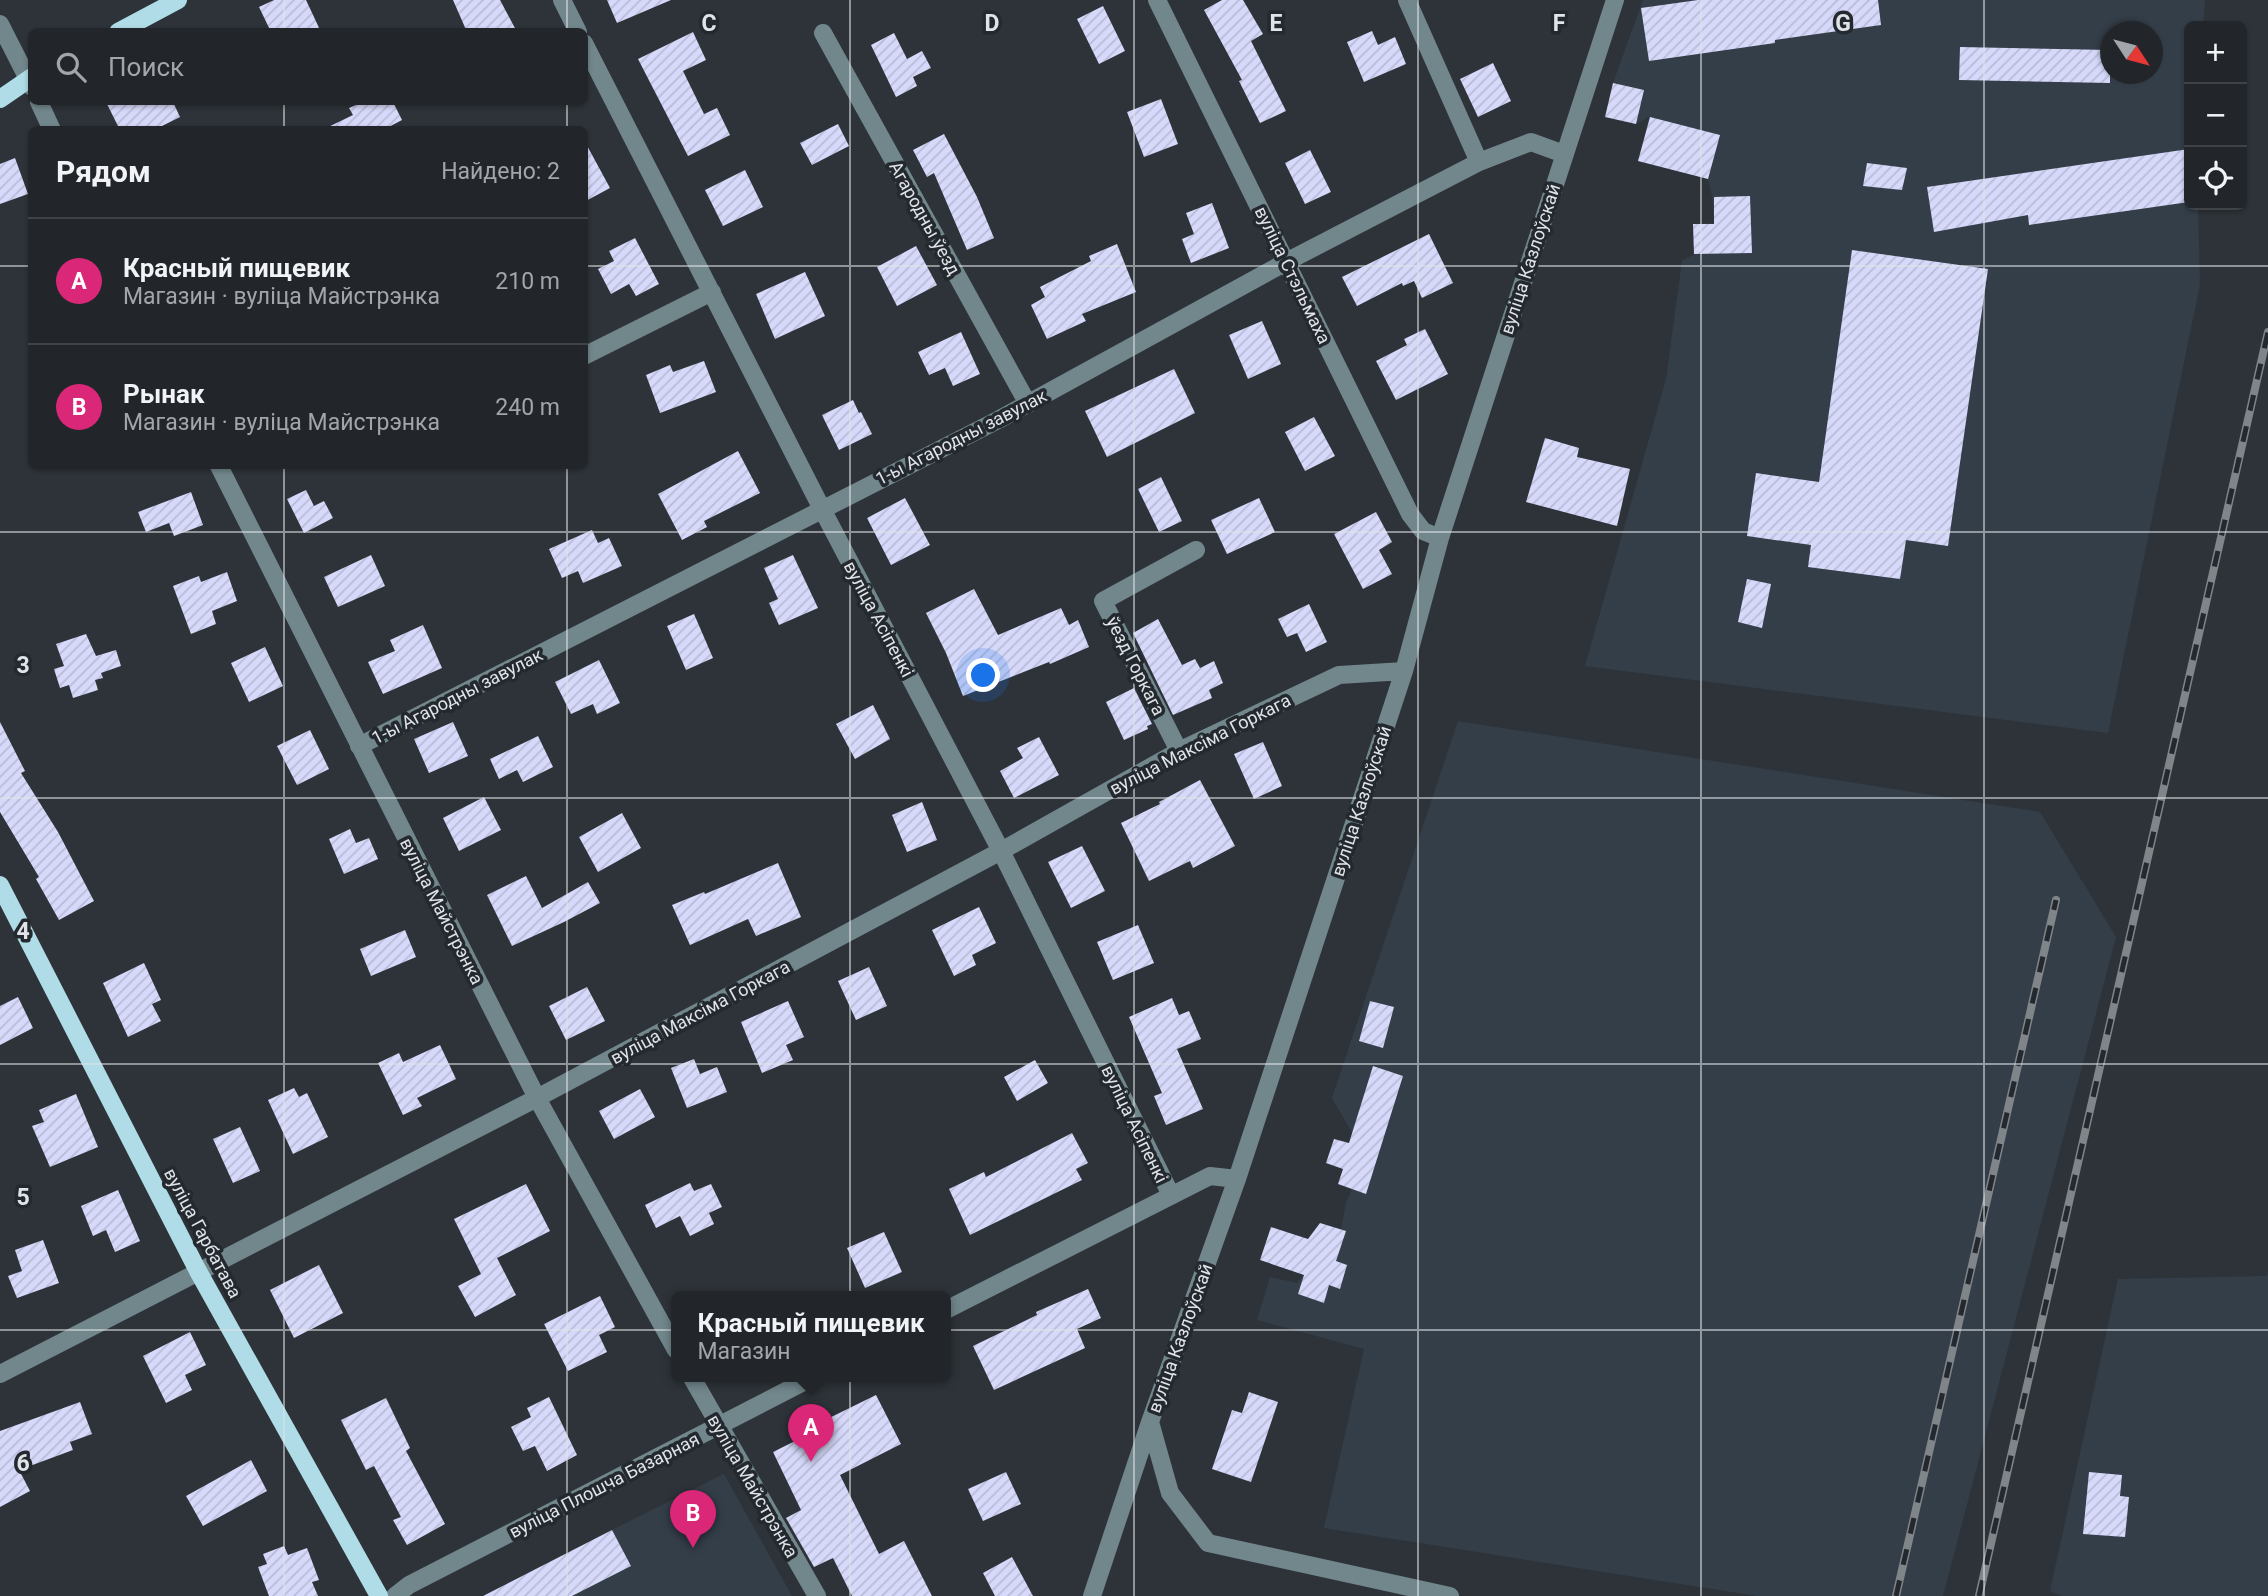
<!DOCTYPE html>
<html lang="ru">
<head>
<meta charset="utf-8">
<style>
	:root { --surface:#22262b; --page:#2e3237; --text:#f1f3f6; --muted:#a2a5a9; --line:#3f4347; --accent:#db2777 }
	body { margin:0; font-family:Roboto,sans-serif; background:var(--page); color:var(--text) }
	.controls { position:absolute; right:21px; top:21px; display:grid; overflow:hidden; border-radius:10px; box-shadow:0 2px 5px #0004 }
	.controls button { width:63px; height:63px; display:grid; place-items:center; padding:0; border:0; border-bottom:2px solid var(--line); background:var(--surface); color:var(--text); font:35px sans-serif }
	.compass { position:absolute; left:2100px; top:21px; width:63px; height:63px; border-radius:50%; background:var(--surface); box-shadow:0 2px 5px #0004; rotate:126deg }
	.you { position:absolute; left:984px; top:676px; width:24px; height:24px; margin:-18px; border:5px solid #fff; border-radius:50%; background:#1a73e8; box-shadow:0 0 0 10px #1a73e833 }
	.badge { display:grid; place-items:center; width:46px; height:46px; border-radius:50%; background:var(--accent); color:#fff; font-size:23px; font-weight:700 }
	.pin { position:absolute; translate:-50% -58px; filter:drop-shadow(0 2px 4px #0008) }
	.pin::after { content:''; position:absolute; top:37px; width:24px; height:21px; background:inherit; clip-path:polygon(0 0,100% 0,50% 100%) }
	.popup { position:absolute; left:671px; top:1291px; width:280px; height:91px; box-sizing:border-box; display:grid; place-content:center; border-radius:10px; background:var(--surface); filter:drop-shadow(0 2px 5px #0005); font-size:23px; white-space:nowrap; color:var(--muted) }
	.popup b { font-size:26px; color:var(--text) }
	.popup::after { content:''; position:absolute; left:50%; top:100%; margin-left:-14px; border:14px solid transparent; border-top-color:var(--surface) }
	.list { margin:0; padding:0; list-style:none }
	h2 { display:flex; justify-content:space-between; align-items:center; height:91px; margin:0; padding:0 28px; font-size:30px }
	h2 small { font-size:23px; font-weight:400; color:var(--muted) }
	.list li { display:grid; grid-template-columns:46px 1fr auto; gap:21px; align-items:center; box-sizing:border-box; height:126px; padding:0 28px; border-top:2px solid var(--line) }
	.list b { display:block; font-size:26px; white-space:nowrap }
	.list p { margin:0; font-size:23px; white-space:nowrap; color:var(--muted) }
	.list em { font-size:23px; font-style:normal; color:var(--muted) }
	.icon { flex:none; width:38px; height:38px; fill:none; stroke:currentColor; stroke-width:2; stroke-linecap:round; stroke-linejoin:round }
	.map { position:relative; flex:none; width:2268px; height:1596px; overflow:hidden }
	.search { position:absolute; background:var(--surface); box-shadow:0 2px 5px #0004; left:28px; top:28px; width:560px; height:77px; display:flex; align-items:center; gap:18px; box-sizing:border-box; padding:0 24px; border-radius:10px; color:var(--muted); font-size:26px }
	.panel { position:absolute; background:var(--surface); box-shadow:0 2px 5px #0004; left:28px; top:126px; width:560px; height:343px; border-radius:10px }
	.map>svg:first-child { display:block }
	.built { fill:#343e49; fill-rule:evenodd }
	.building { fill:url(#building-hatch) }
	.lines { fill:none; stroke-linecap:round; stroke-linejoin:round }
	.minor { stroke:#71878c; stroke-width:18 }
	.major { stroke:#afdce6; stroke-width:18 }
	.rail-casing { stroke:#80858a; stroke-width:8 }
	.rail { stroke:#23292f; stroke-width:5; stroke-dasharray:16; stroke-linecap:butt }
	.grid { fill:none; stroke:#e0e4e8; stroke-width:2; stroke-opacity:0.55 }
	.labels { text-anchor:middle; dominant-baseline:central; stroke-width:7; stroke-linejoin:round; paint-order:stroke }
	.street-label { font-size:18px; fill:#e0e4e8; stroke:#23292f }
	.grid-label { font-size:23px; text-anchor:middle; font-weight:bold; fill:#e0e4e8; stroke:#23292f; stroke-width:7; stroke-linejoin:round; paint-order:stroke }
</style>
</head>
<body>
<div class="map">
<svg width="2268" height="1596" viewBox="0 0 2268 1596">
	<defs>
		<pattern id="building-hatch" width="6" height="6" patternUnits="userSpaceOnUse" patternTransform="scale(1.75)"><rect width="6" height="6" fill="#d6d9fa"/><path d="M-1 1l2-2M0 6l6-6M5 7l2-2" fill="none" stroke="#b9bbd6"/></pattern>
	</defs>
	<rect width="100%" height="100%" fill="#2d3339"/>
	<path class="built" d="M1643,0h562l-2,26h-14v179h9l2,79 -92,449 -523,-67 81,-287 16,-118 12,-7 -1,-30 21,-1 -2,-27 -4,-17 -70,-18 11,-44 -13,7 -31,-7 8,-34zM2110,32h42v42h-42z
		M1458,721l582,91 76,125 -173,659h-186l-433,-68 40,-179 -107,-29 13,-43 27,6 44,-54 5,-27 6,-13v-56l-20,-35z
		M2268,1270v326h-206l-12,-5 68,-312 149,-3z
		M724,1474l68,122h-220l58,-30 -18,-36z"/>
	<path class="building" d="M274,0h32l15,32h-50l-12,-25z
		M453,0h47l17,32h-50z
		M607,0h64l-54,23z
		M1222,0h21l20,34 -12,7 35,70 -26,12 -21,-42 3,-1 -38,-70z
		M1698,0h180l3,25 -106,15v3l-126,18 -8,-53z
		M1103,6l22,45 -26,13 -22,-45z
		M1372,31l6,14 17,-8 11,27 -42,18 -17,-40z
		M693,32l13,28 -23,11 21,43 13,-6 13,27 -42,21 -50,-97z
		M894,33l13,26 15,-8 9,17 -18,9 4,9 -21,11 -25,-52z
		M1960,47l150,3v33l-151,-3z
		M1493,63l18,38 -33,16 -18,-38z
		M1613,83l31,7 -8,34 -31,-7z
		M1161,99l17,45 -34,13 -17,-45z
		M106,102h67l7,15 -26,13h-34z
		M363,102h30l9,18 -19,10h-61l31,-15 -4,-7z
		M1650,117l70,18 -12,44 -70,-18z
		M838,124l11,22 -37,19 -12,-22z
		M944,134l33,63 17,41 -27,12 -33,-77 -7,4 -14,-27z
		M584,140l26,48 -26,14z
		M2189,149v53l-160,23 -1,-10 -94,17 -7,-45z
		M1310,150l21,42 -26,12 -20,-41z
		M15,158l13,36 -28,10v-40z
		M1867,163l40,5 -5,22 -39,-4z
		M745,170l18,37 -40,19 -18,-36z
		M1750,196l2,57 -58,1 -1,-30h21v-27z
		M1212,203l17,45 -38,15 -9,-24 12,-5 -8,-21z
		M1429,234l24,49 -31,15 -8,-17 -11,5 -1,-3 -45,23 -15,-29z
		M635,238l24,46 -23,12 -7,-12 -18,10 -13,-25 16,-8 -5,-10z
		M1117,244l19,48 -54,22 4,7 -39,18 -16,-34 14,-8 -5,-10 51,-26 -2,-5z
		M916,246l21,39 -40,21 -20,-39z
		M1852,250l136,19 -40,277 -42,-6 -6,39 -92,-12 3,-22 -64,-9 9,-63 63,9z
		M805,272l20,44 -50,23 -19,-45z
		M1262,321l19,43 -33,15 -19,-44z
		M1425,329l23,45 -52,26 -20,-39 31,-16 -3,-6z
		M961,332l19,42 -27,12 -8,-18 -16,7 -11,-23z
		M704,361l12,31 -56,21 -14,-38 24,-10 3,7z
		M1174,369l21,44 -88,44 -22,-46z
		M853,400l6,13 2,-1 11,22 -33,16 -17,-35z
		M1314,417l21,39 -30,15 -20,-39z
		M1545,438l34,10 -2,9 53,12 -13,57 -91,-24z
		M738,451l22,42 -56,28 3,6 -25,13 -24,-46z
		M1161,477l21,44 -23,11 -21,-43z
		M306,490l8,16 10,-5 9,17 -29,15 -17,-34z
		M191,492l12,33 -29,11 -5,-13 -23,9 -8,-20z
		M905,498l25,47 -39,20 -24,-47z
		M1259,498l16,34 -48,22 -16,-34z
		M1376,512l16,30 -13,8 13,24 -29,15 -29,-55z
		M592,530l6,13 11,-5 13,28 -39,17 -5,-12 -16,7 -13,-29z
		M371,555l14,31 -47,21 -14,-30z
		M793,555l25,53 -39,17 -10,-22 9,-4 -14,-31z
		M227,572l10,29 -25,10 4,13 -25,10 -18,-48 26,-10 2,6z
		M1747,579l24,5 -9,44 -24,-6z
		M974,589l24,46 63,-27 8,17 9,-5 11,27 -39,17 -1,-2 -86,34 -17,-43 -20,-40z
		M1309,604l18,38 -21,10 -9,-19 -10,4 -9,-18z
		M694,614l19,44 -27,12 -19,-44z
		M1158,619l24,46 13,-6 5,9 14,-7 9,22 -14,7 3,8 -39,17 -40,-82z
		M423,625l19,43 -59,26 -15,-32 27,-11 -5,-11z
		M86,634l10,22 20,-6 5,16 -20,7 2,5 -8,2 3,10 -25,8 -4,-13 -9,3 -6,-19 10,-3 -8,-22z
		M265,647l18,39 -34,16 -18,-39z
		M599,660l21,43 -23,11 -4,-10 -22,10 -16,-32z
		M1134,688l18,36 -5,2 1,3 -24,11 -18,-38z
		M873,705l17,34 -35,20 -19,-35z
		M0,722l25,49 -4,2 37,59 36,69 -35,19 -23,-41 3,-2 -39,-65z
		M453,722l15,34 -39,17 -15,-34z
		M310,730l19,39 -32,16 -20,-39z
		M538,736l15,31 -30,15 -6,-12 -18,9 -9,-20z
		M1039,737l20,38 -45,23 -14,-27 23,-13 -6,-10z
		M1263,742l19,44 -28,13 -20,-45z
		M1200,780l35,66 -42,22 -3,-7 -41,20 -28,-58 39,-19 -1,-2z
		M484,797l17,33 -42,21 -16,-33z
		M922,802l15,38 -30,12 -15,-37z
		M622,813l19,35 -43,24 -19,-35z
		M350,829l6,14 13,-5 9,21 -34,15 -15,-35z
		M1082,846l23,45 -34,17 -23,-46z
		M778,863l23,54 -45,19 -8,-17 -58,26 -18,-40 32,-13 1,2z
		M526,876l16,32 46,-26 12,21 -36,19 -52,24 -25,-51z
		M979,907l17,36 -24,12 4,10 -22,11 -22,-46z
		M1138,925l16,38 -41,17 -16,-38z
		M405,930l11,27 -45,19 -11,-27z
		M144,963l17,37 -9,4 9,17 -33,16 -25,-54z
		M869,967l18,39 -31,14 -18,-39z
		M587,987l18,34 -39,19 -17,-34z
		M18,997l15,31 -33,17v-39z
		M1172,998l7,17 10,-4 12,28 -24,10 26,60 -37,16 -12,-29 8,-3 -33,-76z
		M788,1001l16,36 -18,8 7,15 -31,13 -21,-51z
		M1370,1001l24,6 -11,41 -24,-7z
		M440,1045l16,34 -39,19 5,8 -19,9 -25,-52 21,-10 4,9z
		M694,1059l6,15 17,-7 10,25 -40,16 -16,-40z
		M1035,1060l13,23 -31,18 -13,-24z
		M1373,1066l30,10 -37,118 -28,-10 5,-15 -17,-6 8,-24 15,4z
		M294,1088l5,9 8,-4 21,44 -35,17 -25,-54z
		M640,1089l15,28 -41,22 -15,-28z
		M76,1094l22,53 -48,20 -18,-41 12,-4 -5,-12z
		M240,1127l20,44 -27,12 -20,-44z
		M1072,1133l16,30 -12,6 6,11 -112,55 -21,-46 35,-17 2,5z
		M690,1183l4,8 17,-7 11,23 -13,6 5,11 -24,12 -10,-20 -24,12 -11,-23z
		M526,1184l24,47 -53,27 19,37 -41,22 -17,-31 23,-12 -27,-55z
		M118,1190l22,51 -25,11 -9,-22 -13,6 -12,-30z
		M1320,1223l26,8 -10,30 11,4 -7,24 -11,-4 -5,18 -26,-9 6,-19 -44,-15 11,-33 37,12z
		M884,1232l18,40 -37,16 -18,-40z
		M43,1240l16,43 -42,15 -9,-22 14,-5 -7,-21z
		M319,1265l24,48 -49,25 -24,-48z
		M1088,1289l13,29 -24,11 8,19 -91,42 -21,-44 64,-31 -1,-3z
		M600,1296l15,31 -16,8 8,17 -39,19 -24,-47z
		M190,1332l16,33 -21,10 7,15 -26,13 -23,-47z
		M1249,1392l29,10 -27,80 -39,-13 20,-59 10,3z
		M876,1395l25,49 -61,31 39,79 25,-13 28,55h-80l-19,-38 -19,9 -28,-49 15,-8 -28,-58 26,-13 -4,-8 18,-9 2,3z
		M549,1397l28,58 -30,16 -12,-25 -12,5 -12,-24 20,-10 -4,-9z
		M386,1398l24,50 -4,3 39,73 -38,21 -14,-25 8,-3 -27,-51 -8,4 -25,-50z
		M80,1402l12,32 -22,8 3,8 -54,20 11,21 -30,16v-76z
		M251,1460l16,31 -64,35 -17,-30z
		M1006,1472l15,32 -38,17 -15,-32z
		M2089,1472l33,3 -2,21 9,1 -4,40 -42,-3z
		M612,1530l19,36 -59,30h-89z
		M284,1546l4,9 19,-7 12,32 -7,2 6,14h-49l-11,-29 9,-3 -4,-10z
		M1012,1557l21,39h-38l-12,-23z"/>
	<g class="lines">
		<path class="minor" d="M562,0l16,32
			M1157,0l253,514 13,17 17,7
			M1407,0l72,162
			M0,24l32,63
			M823,33l205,371
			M584,43l238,466 179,342 170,344
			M39,102l13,28
			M584,356l128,-64
			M219,466l318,632 139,252
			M359,746l639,-326 288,-158 193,-100 52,-20 33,12
			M1179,751l-76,-150 93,-51
			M946,1310l264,-134 27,3
			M0,1374l537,-276 464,-247 178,-100 160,-76 65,-4
			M691,1376l126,220
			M1150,1422l20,71 38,50 242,53
			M395,1596l14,-11 406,-209
			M1092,1596l58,-174 87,-243 167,-508 36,-133 175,-538"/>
		<path class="major" d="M118,32l60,-32
			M0,99l32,-22
			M0,885l198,386 181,325"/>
		<g class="rail-casing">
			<path id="rail" d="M1896,1596l160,-696
				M1979,1596l289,-1264"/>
		</g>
		<use href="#rail" class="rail"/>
	</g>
	<path class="grid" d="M284,0v32M567,0v32M850,0v1596M1134,0v1596M1418,0v1596M1701,0v1596M1984,0v1596M284,102v28M567,102v28M0,266h32M584,266h1684M284,466v1130M567,466v1130M0,532h2268M0,798h2268M0,1064h2268M0,1330h2268"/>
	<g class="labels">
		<g class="street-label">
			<text transform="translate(925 218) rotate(61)">Агародны ўезд</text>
			<text transform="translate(1530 259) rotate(-72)">вуліца Казлоўскай</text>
			<text transform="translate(1293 275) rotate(64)">вуліца Стэльмаха</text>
			<text transform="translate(961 437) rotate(-27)">1-ы Агародны завулак</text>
			<text transform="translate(879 619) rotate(62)">вуліца Асіпенкі</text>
			<text transform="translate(1136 666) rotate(63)">ўезд Горкага</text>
			<text transform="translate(457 696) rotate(-27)">1-ы Агародны завулак</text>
			<text transform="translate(1200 744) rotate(-27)">вуліца Максіма Горкага</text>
			<text transform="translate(1361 801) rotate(-72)">вуліца Казлоўскай</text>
			<text transform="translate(442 911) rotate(63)">вуліца Майстрэнка</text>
			<text transform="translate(700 1012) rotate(-28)">вуліца Максіма Горкага</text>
			<text transform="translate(1135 1124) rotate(64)">вуліца Асіпенкі</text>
			<text transform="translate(203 1233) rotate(62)">вуліца Гарбатава</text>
			<text transform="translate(1180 1338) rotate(-70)">вуліца Казлоўскай</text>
			<text transform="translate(604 1485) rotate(-27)">вуліца Плошча Базарная</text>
			<text transform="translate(753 1486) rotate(60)">вуліца Майстрэнка</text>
		</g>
	</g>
	<g class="grid-label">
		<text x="709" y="31">C</text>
		<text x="992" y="31">D</text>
		<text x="1276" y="31">E</text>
		<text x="1559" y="31">F</text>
		<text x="1843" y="31">G</text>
		<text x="23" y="673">3</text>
		<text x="23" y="939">4</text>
		<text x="23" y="1205">5</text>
		<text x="23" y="1471">6</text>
	</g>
</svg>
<div class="controls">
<button>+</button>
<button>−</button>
<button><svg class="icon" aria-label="locate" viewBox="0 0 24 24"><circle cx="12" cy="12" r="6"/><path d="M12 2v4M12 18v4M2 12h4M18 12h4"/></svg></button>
</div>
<svg class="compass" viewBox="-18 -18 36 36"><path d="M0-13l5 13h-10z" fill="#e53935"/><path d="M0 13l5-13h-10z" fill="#a2a5a9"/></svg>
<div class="you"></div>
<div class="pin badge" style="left:811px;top:1462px">A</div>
<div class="popup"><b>Красный пищевик</b>Магазин</div>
<div class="pin badge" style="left:693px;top:1548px">B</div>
<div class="search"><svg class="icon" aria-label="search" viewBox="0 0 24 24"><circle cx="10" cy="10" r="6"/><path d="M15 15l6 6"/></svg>Поиск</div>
<section class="panel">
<h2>Рядом<small>Найдено: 2</small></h2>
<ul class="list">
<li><span class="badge">A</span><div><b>Красный пищевик</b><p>Магазин · вуліца Майстрэнка</p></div><em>210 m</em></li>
<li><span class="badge">B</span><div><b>Рынак</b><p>Магазин · вуліца Майстрэнка</p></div><em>240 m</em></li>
</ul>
</section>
</div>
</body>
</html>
